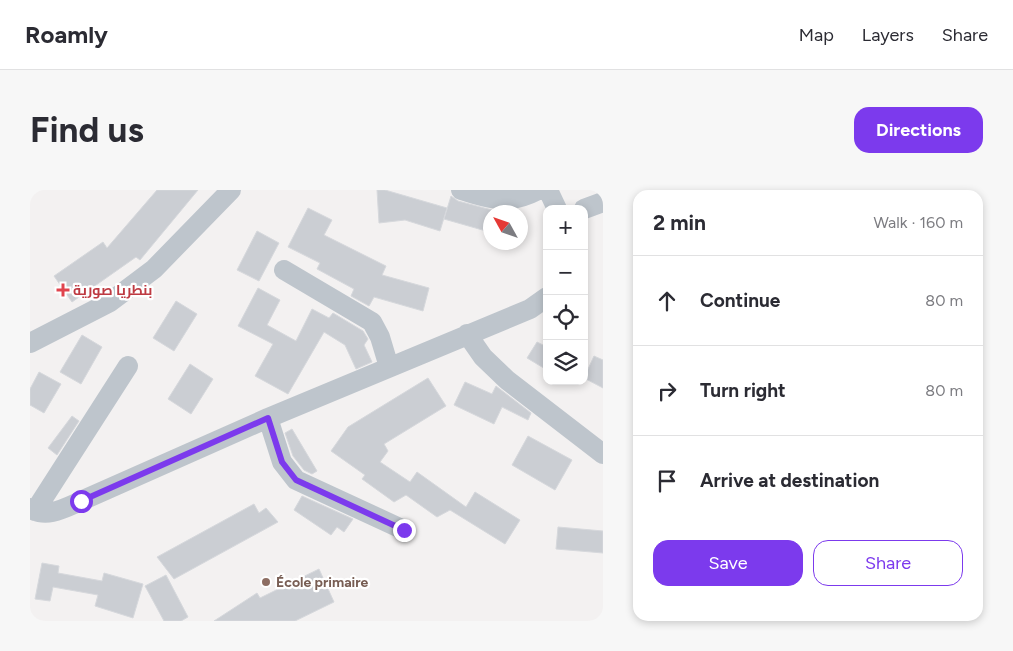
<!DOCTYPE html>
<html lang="en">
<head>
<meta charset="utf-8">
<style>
	:root { --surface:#fff; --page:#f7f7f7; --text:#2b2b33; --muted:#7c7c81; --line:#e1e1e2; --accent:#7c3aed }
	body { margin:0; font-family:Figtree,Cairo,sans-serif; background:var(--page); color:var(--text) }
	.controls { position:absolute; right:15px; top:15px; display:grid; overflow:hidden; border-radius:10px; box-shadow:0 2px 8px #0003 }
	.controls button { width:45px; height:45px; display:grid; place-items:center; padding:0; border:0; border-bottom:1px solid var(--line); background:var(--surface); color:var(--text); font:25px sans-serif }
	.compass { position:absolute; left:453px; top:15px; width:45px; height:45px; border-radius:50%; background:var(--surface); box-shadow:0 2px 8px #0003; rotate:310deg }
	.stop { position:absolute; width:15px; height:15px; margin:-11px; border:4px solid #7c3aed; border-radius:50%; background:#fff }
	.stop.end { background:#7c3aed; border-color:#fff; box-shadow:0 1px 5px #0008 }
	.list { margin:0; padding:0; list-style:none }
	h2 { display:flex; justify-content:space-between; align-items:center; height:65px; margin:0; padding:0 20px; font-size:21px }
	h2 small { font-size:16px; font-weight:400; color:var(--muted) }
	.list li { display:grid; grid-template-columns:32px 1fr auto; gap:15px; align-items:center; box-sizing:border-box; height:90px; padding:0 20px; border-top:1px solid var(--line) }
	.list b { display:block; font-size:19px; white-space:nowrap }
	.list em { font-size:16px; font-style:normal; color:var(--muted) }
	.actions { display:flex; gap:10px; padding:15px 20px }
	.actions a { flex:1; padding:11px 0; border:1px solid var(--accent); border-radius:15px; text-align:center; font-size:18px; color:var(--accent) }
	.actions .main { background:var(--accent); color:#fff }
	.icon { flex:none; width:28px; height:28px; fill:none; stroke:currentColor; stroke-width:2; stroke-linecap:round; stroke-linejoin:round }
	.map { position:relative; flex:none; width:573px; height:431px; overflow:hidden; border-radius:15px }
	header { display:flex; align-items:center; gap:30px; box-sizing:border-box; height:70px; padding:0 25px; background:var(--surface); border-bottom:1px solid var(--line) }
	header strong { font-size:24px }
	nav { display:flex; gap:28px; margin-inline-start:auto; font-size:18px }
	.intro { display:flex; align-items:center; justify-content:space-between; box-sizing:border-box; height:120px; padding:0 30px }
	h1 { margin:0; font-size:35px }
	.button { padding:12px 22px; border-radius:15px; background:var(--accent); color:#fff; font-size:18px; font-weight:700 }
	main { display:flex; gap:30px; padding:0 30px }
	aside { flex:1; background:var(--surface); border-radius:15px; box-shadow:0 2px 8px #0003 }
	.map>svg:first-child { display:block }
	.building { fill:#cbced3; stroke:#d6d8dc }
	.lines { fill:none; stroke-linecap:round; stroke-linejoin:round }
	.minor { stroke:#bec5cc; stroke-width:20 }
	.route { stroke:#7c3aed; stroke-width:6 }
	.health-dot { fill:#e0444e; stroke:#fff; stroke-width:2 }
	.education-dot { fill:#8d6e63; stroke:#fff; stroke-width:2 }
	.labels { text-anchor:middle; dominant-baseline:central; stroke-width:4.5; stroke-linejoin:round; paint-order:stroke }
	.health-label { font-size:14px; font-weight:bold; fill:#be3a42; stroke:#fff; text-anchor:start }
	.education-label { font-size:14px; font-weight:bold; fill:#785e54; stroke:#fff; text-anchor:start }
</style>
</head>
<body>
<header>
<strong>Roamly</strong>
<nav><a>Map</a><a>Layers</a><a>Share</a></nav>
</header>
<div class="intro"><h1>Find us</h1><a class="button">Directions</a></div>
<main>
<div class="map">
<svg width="573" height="431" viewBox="0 0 573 431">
	<rect width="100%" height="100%" fill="#f3f1f1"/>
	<path class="building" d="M127,0h41l-58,70 -4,-3 -64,45 -18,-26 49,-34 4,6z
		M347,0h8l62,18 -7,23 -35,-11 -26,3z
		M421,6l7,5 34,9 -6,21 -42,-12z
		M278,18l24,12 -8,15 62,31 -4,9 47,13 -6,23 -49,-14 -5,9 -18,-10 3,-7 -37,-20 3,-6 -32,-16z
		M227,41l22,12 -20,38 -22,-11z
		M228,98l22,12 -13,25 29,16 16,-32 17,9 4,-5 30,18 5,8 -4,6 8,17 -16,7 -11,-24 -21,-13 -36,62 -33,-18 18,-32 -35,-18z
		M146,111l21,13 -23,37 -21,-13z
		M52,145l20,12 -21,37 -21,-12z
		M507,152l10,5v23l-20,-12z
		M564,166l9,4v28l-19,-10z
		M160,174l23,15 -22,35 -23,-15z
		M9,182l22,12 -17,29 -14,-8v-16z
		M398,188l18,28 -62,38 4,7 -8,11 30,20 7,-10 49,35 9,-15 45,28 -15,24 -55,-34 -13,7 -31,-22 -12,7 -32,-23 3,-4 -34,-24 17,-24z
		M435,192l27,12 4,-8 35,27 -3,7 -26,-13 -8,17 -40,-19z
		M42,226l7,5 -22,34 -9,-7z
		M262,239l25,42 -5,3 -8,-4 -11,-14 -8,-23z
		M498,246l44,24 -17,30 -43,-25z
		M272,306l51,23 -9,13 -7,-5 -6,8 -37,-25z
		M224,314l5,9 7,-5 12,14 -104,57 -17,-22z
		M528,337l45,4v22l-47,-4z
		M12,373l17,3 -1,7 44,8 2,-8 39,11 -10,34 -38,-12 3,-11 -45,-8 -3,14 -15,-2z
		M289,379l15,33 -39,19h-81l43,-28 3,5z
		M136,385l22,42 -7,4h-17l-19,-35z"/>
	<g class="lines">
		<path class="minor" d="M431,0c31,9 46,16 77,0
			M518,0l9,19
			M554,19l19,-7
			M254,80l88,52 8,15 9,30
			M437,144l16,23 24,23 96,74
			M0,153l80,-41 44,-33 77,-79
			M238,228l14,44 14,18 108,50
			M0,318c16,11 35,0 51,-7l187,-83 262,-109 17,-12
			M5,321l93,-145"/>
	</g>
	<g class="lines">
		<path class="route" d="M51,311l187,-83 14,44 14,18 108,50"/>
	</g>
	<path class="health-dot" d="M30.5 92.5h5v5h5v5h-5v5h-5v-5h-5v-5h5z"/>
	<circle class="education-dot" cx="236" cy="392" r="5"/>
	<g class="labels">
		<g class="health-label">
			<text x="43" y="100">بنطريا صورية</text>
		</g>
		<g class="education-label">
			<text x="246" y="392">École primaire</text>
		</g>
	</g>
</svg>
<div class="controls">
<button>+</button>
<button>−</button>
<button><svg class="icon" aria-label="locate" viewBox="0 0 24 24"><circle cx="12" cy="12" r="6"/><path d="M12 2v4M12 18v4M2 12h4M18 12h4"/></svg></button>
<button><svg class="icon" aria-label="layers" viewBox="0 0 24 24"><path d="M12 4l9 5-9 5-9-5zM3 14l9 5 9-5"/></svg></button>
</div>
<svg class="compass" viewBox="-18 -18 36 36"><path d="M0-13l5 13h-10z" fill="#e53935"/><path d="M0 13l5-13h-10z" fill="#7c7c81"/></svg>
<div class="stop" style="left:51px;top:311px"></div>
<div class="stop end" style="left:374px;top:340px"></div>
</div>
<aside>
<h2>2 min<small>Walk · 160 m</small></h2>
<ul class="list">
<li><svg class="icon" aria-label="ahead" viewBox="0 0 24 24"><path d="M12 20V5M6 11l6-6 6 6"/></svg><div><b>Continue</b></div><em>80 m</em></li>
<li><svg class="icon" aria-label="right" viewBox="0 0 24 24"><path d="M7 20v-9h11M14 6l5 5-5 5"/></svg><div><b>Turn right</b></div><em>80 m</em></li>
<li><svg class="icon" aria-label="arrive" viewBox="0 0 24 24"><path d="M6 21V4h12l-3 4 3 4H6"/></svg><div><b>Arrive at destination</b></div></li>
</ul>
<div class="actions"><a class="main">Save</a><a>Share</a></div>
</aside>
</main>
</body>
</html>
